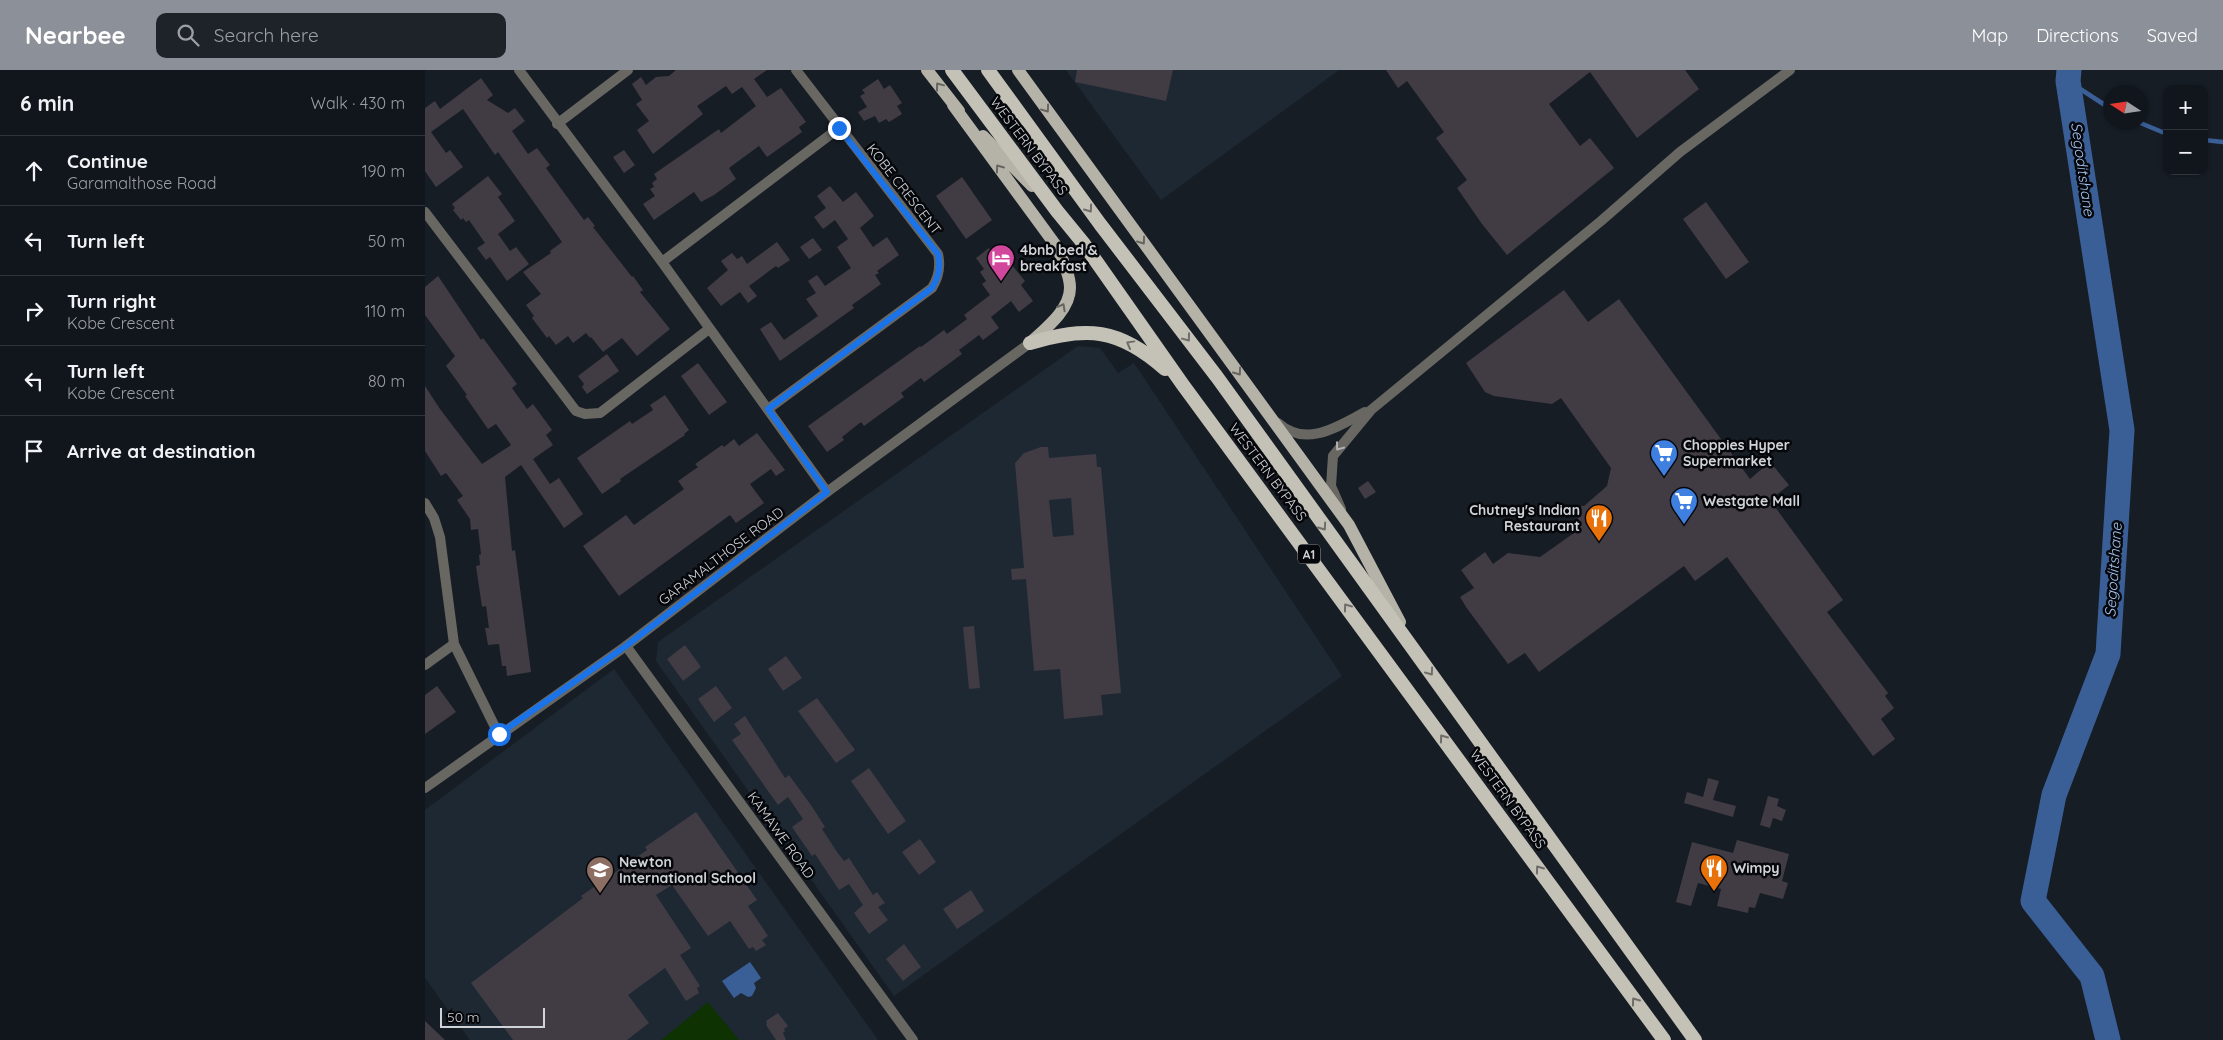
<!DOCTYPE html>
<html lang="en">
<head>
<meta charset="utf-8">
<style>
	:root { --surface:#11161c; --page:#1e2329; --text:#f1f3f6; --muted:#9c9fa3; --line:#30353b; --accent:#8c9099 }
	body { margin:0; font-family:Quicksand,sans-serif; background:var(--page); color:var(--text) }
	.controls { position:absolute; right:15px; top:15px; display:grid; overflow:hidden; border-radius:10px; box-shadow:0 1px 4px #0004 }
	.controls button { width:45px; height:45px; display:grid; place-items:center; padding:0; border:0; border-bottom:1px solid var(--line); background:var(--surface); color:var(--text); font:25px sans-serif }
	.compass { position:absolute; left:1678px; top:15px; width:45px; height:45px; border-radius:50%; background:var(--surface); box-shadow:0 1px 4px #0004; rotate:282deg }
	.scale { position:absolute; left:15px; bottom:12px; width:105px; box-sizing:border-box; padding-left:5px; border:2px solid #d0d4d9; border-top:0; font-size:14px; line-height:18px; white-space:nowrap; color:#d0d4d9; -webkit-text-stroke:4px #05070a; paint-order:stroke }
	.stop { position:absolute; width:15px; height:15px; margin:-11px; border:4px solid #1a73e8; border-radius:50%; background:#fff }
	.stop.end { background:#1a73e8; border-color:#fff; box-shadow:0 1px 5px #0008 }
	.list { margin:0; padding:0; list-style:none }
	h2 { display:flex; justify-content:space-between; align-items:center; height:65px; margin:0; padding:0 20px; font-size:21px }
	h2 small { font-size:16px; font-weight:400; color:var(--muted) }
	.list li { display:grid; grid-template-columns:32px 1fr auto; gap:15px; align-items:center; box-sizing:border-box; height:70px; padding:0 20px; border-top:1px solid var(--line) }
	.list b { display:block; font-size:19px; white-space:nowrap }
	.list p { margin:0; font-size:16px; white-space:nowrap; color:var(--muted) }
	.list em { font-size:16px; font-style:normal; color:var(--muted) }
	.icon { flex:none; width:28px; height:28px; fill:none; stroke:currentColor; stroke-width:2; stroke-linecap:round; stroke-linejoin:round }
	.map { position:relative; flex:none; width:1798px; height:970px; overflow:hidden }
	header { display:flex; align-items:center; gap:30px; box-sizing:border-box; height:70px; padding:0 25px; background:var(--accent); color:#fff }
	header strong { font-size:24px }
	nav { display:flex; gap:28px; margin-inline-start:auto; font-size:18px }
	.search { width:350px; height:45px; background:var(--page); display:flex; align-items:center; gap:12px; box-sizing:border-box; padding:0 18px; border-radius:10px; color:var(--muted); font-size:19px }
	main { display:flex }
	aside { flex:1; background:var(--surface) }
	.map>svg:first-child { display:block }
	.built { fill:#1e2833 }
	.green { fill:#0e3202 }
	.water { fill:#3a5f97 }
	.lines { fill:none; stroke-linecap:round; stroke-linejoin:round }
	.stream { stroke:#3a5f97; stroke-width:4.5 }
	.river { stroke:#3a5f97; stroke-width:25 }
	.building { fill:#413b44; fill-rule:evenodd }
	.minor { stroke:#686762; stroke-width:10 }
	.tertiary { stroke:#686762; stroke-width:10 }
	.primary { stroke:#b5b2a8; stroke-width:12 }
	.trunk { stroke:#c4c1b6; stroke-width:14 }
	.oneway { stroke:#666561 }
	.oneway2 { stroke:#6e6d69 }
	.oneway3 { stroke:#b1b3b5 }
	.route { stroke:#1a73e8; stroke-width:6 }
	.labels { text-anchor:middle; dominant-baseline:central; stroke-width:5; stroke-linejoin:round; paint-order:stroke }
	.shield { fill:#05070a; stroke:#93969b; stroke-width:1 }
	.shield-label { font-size:12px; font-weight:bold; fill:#d0d4d9 }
	.street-label { font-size:14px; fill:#d0d4d9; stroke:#05070a }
	.poi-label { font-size:14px; font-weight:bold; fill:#d0d4d9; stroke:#05070a; text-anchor:start }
	.water-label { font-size:15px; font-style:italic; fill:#a2c2f3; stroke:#05070a }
</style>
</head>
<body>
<header>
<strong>Nearbee</strong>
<div class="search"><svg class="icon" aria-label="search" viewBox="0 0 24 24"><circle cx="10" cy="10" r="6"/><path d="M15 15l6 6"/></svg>Search here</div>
<nav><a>Map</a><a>Directions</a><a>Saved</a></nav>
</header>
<main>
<aside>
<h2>6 min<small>Walk · 430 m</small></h2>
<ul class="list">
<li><svg class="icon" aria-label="ahead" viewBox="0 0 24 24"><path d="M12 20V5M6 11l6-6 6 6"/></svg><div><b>Continue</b><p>Garamalthose Road</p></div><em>190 m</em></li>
<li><svg class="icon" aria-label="left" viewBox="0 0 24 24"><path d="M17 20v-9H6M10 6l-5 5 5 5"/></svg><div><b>Turn left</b></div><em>50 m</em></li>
<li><svg class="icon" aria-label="right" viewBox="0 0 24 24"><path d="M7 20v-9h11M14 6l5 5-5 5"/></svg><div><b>Turn right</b><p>Kobe Crescent</p></div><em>110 m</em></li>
<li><svg class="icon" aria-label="left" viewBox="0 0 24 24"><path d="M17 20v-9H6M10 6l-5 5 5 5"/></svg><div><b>Turn left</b><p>Kobe Crescent</p></div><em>80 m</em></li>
<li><svg class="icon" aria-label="arrive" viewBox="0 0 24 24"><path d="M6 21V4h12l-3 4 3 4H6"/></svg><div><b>Arrive at destination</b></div></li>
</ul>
</aside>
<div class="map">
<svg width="1798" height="970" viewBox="0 0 1798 970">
	<rect width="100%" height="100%" fill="#171d25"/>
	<path class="built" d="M641,0h273l-178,130z
		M653,276l22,2 18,25 16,-10 208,313 -448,320 -238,-335 2,-19z
		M189,599l264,371h-408l-45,-62v-168z"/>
	<path class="green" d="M283,932l31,38h-78z"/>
	<path class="water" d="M325,892l11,16 -7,5 2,5 -4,8 -4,1 -7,-4 -7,5 -12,-17z"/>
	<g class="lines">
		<path class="stream" d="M1643,11l43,28
			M1713,52l29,12
			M1779,70l19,2"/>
		<path class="river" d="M1644,0l-1,11 54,349 -14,224 -54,141 -21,106 59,75 16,64"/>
	</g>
	<path class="building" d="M251,0h91l-13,9 13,18 14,-9 25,34 -7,5 3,5 -35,25 -8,-11 -30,22 7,11 -22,16 -13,7 -7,-10 -40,28 -11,-16 12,-8 -5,-7 4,-2 -2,-4 5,-4 -3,-5 65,-45 2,4 35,-27 -14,-19 -10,7 -6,-8 -29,20 6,8 -50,40 -16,-24 12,-9 -13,-17 6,-4 -10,-16 9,-7 5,8 10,-8 13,-1z
		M652,0h96l-7,31 -91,-19z
		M961,0h299l14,19 -62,49 -47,-66 -41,32 31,42 10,-8 24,30 -107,87 -25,-31 -25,-36 10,-8 -31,-42 8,-6 -37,-51 -9,7z
		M56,8l12,17 -6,5 21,13 7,-5 10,13 -13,10 16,23 9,-6 13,17 -4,3 35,48 3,4 4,-3 7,9 -2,1 39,50 1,-1 10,14 -3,2 30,37 -33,27 -15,-18 -19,14 -12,-15 -1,1 -4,-5 -13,10 -5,-7 -12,9 -7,-9 -2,2 -15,-20 2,-2 -8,-11 15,-11 -18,-22 28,-19 -1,-2 12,-9 -64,-90 -3,3 -32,-46 -32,23 15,21 4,-3 13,17 -27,20 -11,-16v-63l10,-7 5,8z
		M453,9l6,10 6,-4 12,18 -5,3 5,8 -13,8 -3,-3 -7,4 -4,-7 -11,5 -6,-9 9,-5 -7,-11 5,-3 -3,-3z
		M199,80l11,15 -11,8 -11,-16z
		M63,106l14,18 -4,3 17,24 -17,13 12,17 6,-4 13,17 -22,17 -17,-24 -4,3 -9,-12 8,-5 -16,-23 -3,2 -3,-4 -2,2 -8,-10 2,-2 -3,-4z
		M537,107l30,43 -26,19 -30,-43z
		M405,116l13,16 13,-10 18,24 -14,12 13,19 14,-10 12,18 -22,16 2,2 -4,2 6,9 -29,21 2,3 -74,53 -20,-32 11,-7 13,18 34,-24 -12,-17 10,-6 -8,-12 9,-6 8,11 26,-18 -14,-21 11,-8 -13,-19 -12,9 -9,-12 12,-9 -9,-12z
		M1281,132l43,60 -23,17 -43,-60z
		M388,168l9,12 -13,9 -9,-12z
		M352,172l13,18 -12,8 -2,-2 -27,20 8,10 -9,7 -8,-11 -19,14 -14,-18 21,-18 -7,-9 11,-8 5,6 5,-3 5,8z
		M564,178l16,21 6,-5 14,17 -4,4 12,16 -14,11 -8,-11 -20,16 8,11 -16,12 -4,-5 -20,15 3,4 -38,28 -3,-4 -20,15 3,4 -40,29 -3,-4 -19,15 2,3 -17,12 -19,-26 112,-80 1,1 23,-17 3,4 20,-15 -3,-4 26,-20 -8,-11 4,-3 -6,-9 4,-3 -8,-11z
		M13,206l43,64 2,-2 34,46 -5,4 15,21 6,-5 19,26 -6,5 7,10 -20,14 17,25 9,-6 24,36 -19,14 -43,-63 -16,12 7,74 3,-1 16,122 -24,4 -1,-10h-4l-3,-22 -11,1 -3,-17h4l-3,-22 -4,1 -6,-41 4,-1 -1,-10 2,-1 -3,-25 -7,1 -1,-11 -13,-19 6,-4 -17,-23 -5,3 -16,-25v-65l15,23 42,55 29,-19 -15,-21 -8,5 -23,-33 2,-1 -21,-29 9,-10 -30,-41v-28z
		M1139,220l24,32 31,-23 131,180 20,-17 19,23 -19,15 73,100 -16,12 61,81 -3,3 9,12 -13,11 14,20 -22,17 -146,-199 -32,24 -11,-15 -145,106 -14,-19 -17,11 -42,-57 -6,-10 14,-9 -13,-18 24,-18 8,12 15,-11 32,4 34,-24 7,-27h3l23,-20 4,-18 -50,-70 -9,6 -58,-8 -9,-4 -19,-29z
		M182,284l12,17 -32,23 -5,-7 2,-3 -6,-8z
		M273,293l29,39 -18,13 -28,-39z
		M240,325l24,35 -5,4 1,1 -65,44 1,2 -19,13 -25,-36 53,-37 2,3 21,-14 -3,-5z
		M332,363l28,37 -9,6 -5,-7 -21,15 14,19 -28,20 -6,-8 -111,81 -36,-50 43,-31 8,10 50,-36 -6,-8 20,-14 -3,-3 27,-19 2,2 10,-8 5,7z
		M616,377h7l1,11 47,-4 1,13h4l20,226 -20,2 2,20 -39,4 -4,-50 -26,2 -8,-92 -14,1 -1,-11 13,-1 -9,-105 9,-10zM646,428l3,37 -21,2 -4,-37z
		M943,411l8,11 -11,7 -7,-11z
		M549,556l6,62 -11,1 -6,-62z
		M260,575l16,22 -18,14 -16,-22z
		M361,586l16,22 -19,13 -15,-22z
		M12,616l19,26 -31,22v-39z
		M291,616l16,22 -18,14 -16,-23z
		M392,628l38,52 -19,13 -38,-52z
		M320,646l40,62 4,-3 24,33 12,19 -3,2 15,23 7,9 5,-3 24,37 4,-3 8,11 -7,4 10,13 -19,14 -15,-21 9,-8 -14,-21 -10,6 -24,-36 -3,2 -20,-29 11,-8 -15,-22 -10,8 -46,-65 9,-6 -7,-10z
		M444,698l37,53 -18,13 -37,-53z
		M1283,708l11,3 -6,19 23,6 -3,11 -49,-14 3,-11 16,5z
		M1343,726l11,3 -2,7 9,4 -4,11 -9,-3 -3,10 -10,-3z
		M271,742l61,88 -9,6 20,30 -6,4 4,5 -10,6 -3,-4 -4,2 -19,-28 -22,15 -36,-51 -16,10 35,53 -11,7 20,31 -3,2 2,5 -13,8 -21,-33 -37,27 21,28 -22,17h-114l-42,-57 112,-85 -2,-2 66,-46 -2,-3z
		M495,769l16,23 -17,13 -17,-23z
		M1312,770l52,14 -7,27 6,2 -5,16 -23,-6 -5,15 -6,-1 -1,6 -31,-7 4,-17 -23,-6 -7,23 -15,-4 16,-60 41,11z
		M546,820l13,21 -27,18 -14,-20z
		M479,874l17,23 -18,14 -17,-22z
		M353,943l10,13 -4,3 1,2 -2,2 3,7h-10l-10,-15 1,-1 -1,-3z
		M0,951l20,19h-20z"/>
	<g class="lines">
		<path class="minor" d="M94,0l143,192 165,230
			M132,54l71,-54
			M0,142l151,199 9,3 15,-1 109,-84
			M237,192l177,-134
			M343,339l164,-121c7,-11 9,-21 6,-34l-142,-184
			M853,353c28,25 59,4 87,-11
			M0,433l9,15 6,19 14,107 45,91
			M916,439l-10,-23 2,-30 38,-46 230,-189 79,-69 110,-82
			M201,576l287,394
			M0,595l29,-21"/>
		<path class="tertiary" d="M0,718l201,-142 201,-154 203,-149"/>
		<path class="primary" d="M502,0l32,41
			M593,0l331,455 51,97
			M528,35l104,142c5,12 13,27 13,41 0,22 -25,41 -40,55
			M558,66l49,50"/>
		<path class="trunk" d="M527,0l105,141 27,33 99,141 481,655
			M563,0l112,154 117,153 478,663
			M605,273c57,-17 89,-15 135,26"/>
	</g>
	<defs><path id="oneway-chevron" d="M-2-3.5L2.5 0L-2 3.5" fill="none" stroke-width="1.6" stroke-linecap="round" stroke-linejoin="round" transform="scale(1.25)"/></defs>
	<g class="oneway">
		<use href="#oneway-chevron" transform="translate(514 16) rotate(-127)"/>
		<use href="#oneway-chevron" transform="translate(621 39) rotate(54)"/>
		<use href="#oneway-chevron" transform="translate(574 98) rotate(-126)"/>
		<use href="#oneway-chevron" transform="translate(717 171) rotate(54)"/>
		<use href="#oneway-chevron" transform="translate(637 237) rotate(-61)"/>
		<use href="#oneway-chevron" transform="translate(813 302) rotate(54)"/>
	</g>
	<g class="oneway2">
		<use href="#oneway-chevron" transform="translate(664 139) rotate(54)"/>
		<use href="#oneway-chevron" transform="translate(762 268) rotate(53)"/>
		<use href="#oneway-chevron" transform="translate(705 274) rotate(-151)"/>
		<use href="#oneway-chevron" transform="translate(898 457) rotate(55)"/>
		<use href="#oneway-chevron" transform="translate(922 537) rotate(-126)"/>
		<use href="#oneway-chevron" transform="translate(1005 602) rotate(54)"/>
		<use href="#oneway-chevron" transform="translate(1018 668) rotate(-126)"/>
		<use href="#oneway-chevron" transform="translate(1114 799) rotate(-126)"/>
		<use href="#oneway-chevron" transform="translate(1210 931) rotate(-126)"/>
	</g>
	<use class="oneway3" href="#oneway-chevron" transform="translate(914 377) rotate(127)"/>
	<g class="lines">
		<path class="route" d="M74,664l127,-88 201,-154 -59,-83 164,-121c7,-11 9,-21 6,-34l-99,-126"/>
	</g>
	<defs>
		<g id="hotel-pin" transform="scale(1.4375)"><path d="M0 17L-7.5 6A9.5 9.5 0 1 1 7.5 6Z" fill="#d1479c" stroke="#05070a"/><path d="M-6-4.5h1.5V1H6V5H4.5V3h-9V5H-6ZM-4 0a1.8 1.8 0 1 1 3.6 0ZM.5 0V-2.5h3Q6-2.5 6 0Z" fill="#fff"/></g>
		<g id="supermarket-pin" transform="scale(1.4375)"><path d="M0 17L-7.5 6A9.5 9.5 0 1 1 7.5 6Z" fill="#3f7fe0" stroke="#05070a"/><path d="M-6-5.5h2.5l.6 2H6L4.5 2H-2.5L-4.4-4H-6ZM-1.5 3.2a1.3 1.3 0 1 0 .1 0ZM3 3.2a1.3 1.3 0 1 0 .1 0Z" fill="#fff"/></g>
		<g id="restaurant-pin" transform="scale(1.4375)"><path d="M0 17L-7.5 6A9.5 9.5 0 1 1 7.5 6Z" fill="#e8710a" stroke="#05070a"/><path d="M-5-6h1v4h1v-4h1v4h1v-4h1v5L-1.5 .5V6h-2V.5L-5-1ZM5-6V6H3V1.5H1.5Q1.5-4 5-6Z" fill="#fff"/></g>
		<g id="school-pin" transform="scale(1.4375)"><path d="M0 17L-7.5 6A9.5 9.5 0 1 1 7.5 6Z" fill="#8d6e63" stroke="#05070a"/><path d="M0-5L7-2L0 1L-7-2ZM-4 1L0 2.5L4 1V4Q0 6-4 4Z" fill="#fff"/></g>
	</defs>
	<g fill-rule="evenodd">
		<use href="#hotel-pin" x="576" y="188"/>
		<use href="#supermarket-pin" x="1239" y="383"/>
		<use href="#supermarket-pin" x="1259" y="431"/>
		<use href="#restaurant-pin" x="1174" y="448"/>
		<use href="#restaurant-pin" x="1289" y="798"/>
		<use href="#school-pin" x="175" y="800"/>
	</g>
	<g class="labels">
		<rect class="shield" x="873" y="474.5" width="22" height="19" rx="4"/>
		<g class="shield-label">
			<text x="884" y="484">A1</text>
		</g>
		<g class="street-label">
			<text transform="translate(604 76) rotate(53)">WESTERN BYPASS</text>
			<text transform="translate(479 119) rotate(52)">KOBE CRESCENT</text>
			<text transform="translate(843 402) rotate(53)">WESTERN BYPASS</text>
			<text transform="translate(296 486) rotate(-37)">GARAMALTHOSE ROAD</text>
			<text transform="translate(1083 729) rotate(54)">WESTERN BYPASS</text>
			<text transform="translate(356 765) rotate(54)">KAMAWE ROAD</text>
		</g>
		<g class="poi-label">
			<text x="595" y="180">4bnb bed &amp;<tspan x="595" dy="16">breakfast</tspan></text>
			<text x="1258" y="375">Choppies Hyper<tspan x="1258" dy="16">Supermarket</tspan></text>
			<text x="1278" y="431">Westgate Mall</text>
			<text x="1155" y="440" text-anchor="end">Chutney's Indian<tspan x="1155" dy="16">Restaurant</tspan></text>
			<text x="194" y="792">Newton<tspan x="194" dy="16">International School</tspan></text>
			<text x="1308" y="798">Wimpy</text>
		</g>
		<g class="water-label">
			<text transform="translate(1658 99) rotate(82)">Segoditshane</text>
			<text transform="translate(1688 500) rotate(-86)">Segoditshane</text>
		</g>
	</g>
</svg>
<div class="controls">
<button>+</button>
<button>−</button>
</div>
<svg class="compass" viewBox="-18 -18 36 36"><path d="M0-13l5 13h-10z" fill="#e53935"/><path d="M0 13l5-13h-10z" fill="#9c9fa3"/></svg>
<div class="scale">50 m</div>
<div class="stop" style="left:74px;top:664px"></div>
<div class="stop end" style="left:414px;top:58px"></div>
</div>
</main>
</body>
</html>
